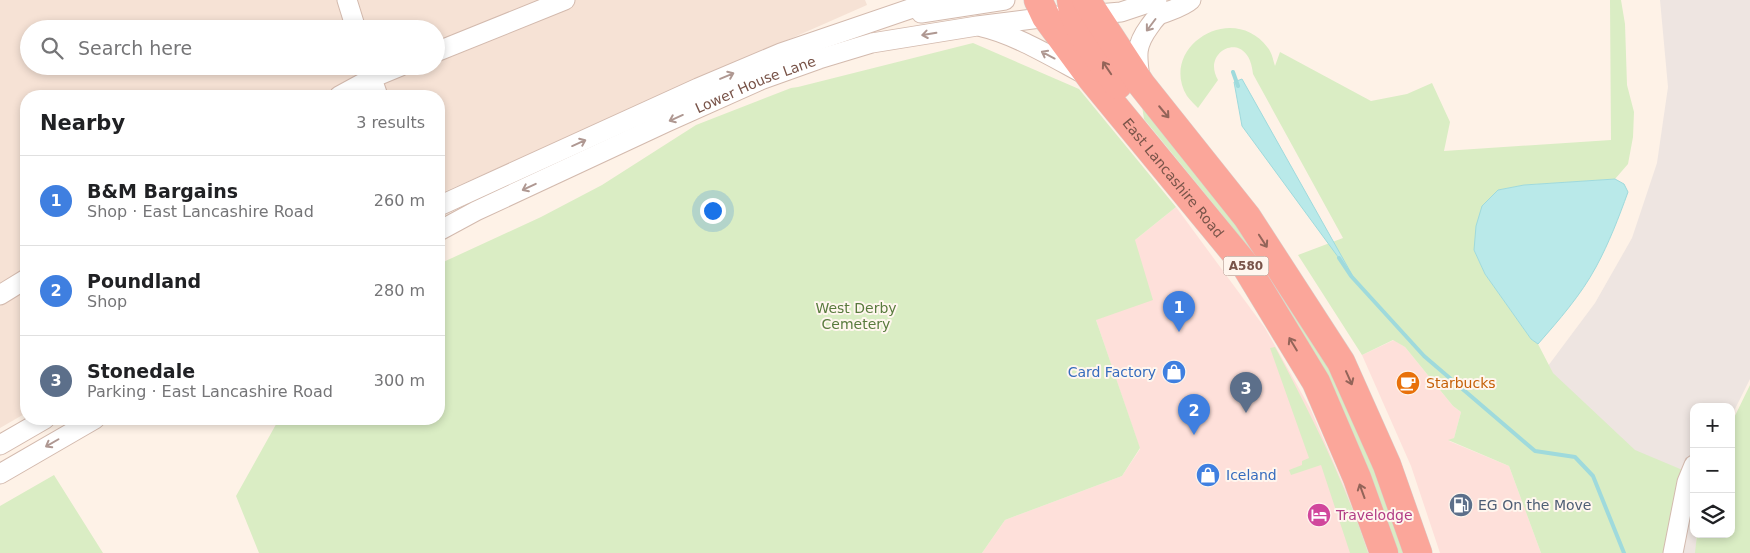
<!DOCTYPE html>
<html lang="en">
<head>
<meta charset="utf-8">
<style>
	:root { --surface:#fff; --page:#f6f6f6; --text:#202124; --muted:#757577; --line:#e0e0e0; --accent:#ee5445 }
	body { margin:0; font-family:"DejaVu Sans",sans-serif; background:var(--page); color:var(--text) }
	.controls { position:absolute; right:15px; bottom:15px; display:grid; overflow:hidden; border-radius:10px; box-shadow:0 2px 8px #0003 }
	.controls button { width:45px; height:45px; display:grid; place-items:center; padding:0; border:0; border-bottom:1px solid var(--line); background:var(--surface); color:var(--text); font:25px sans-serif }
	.you { position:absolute; left:712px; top:210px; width:18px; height:18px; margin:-12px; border:4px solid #fff; border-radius:50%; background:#1a73e8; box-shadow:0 0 0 8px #1a73e833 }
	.badge { display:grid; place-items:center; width:32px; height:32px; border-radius:50%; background:var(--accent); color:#fff; font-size:16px; font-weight:700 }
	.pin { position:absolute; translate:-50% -41px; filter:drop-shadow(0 1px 2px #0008) }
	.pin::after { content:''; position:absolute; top:26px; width:18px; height:15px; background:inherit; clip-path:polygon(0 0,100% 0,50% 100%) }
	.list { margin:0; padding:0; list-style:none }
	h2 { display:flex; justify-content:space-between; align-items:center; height:65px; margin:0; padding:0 20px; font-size:21px }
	h2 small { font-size:16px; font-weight:400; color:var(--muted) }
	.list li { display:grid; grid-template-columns:32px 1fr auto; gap:15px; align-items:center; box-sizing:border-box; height:90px; padding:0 20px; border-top:1px solid var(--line) }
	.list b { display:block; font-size:19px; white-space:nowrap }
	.list p { margin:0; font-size:16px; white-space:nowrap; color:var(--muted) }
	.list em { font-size:16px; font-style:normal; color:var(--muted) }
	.icon { flex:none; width:28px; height:28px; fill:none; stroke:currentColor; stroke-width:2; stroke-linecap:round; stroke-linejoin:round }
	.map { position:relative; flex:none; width:1750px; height:553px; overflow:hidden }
	.search { position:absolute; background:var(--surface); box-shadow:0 2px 8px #0003; left:20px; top:20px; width:425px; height:55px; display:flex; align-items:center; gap:12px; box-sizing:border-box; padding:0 18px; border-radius:28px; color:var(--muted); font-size:19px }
	.panel { position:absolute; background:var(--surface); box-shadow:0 2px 8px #0003; left:20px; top:90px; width:425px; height:335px; border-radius:20px }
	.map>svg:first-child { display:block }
	.residential { fill:#f6e2d5; fill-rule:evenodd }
	.commercial { fill:#fee0da }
	.industrial { fill:#eee5e1 }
	.green { fill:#daedc4 }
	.water { fill:#b9e9e9; stroke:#9fdadc }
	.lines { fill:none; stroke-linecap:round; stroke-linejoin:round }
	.stream { stroke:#9fdadc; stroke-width:4 }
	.minor-casing { stroke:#d3baae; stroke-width:21 }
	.highway-casing { stroke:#d9cfcc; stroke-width:29 }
	.minor { stroke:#fff; stroke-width:19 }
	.highway { stroke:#fba69a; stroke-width:28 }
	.oneway { stroke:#af9892 }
	.oneway2 { stroke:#936459 }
	.labels { text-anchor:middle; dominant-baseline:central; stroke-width:4; stroke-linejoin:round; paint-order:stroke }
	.shield { fill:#fff6ee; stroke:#a1857a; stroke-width:1 }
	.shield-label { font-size:12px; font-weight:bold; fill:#795449 }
	.street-label { font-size:14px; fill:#795449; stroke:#fff6ee }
	.park-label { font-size:14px; fill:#587a3d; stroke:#fff6ee }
	.shop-label { font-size:14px; fill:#366cbe; stroke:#fff6ee; text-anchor:end }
	.food-label { font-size:14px; fill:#c56008; stroke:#fff6ee; text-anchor:start }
	.service-label { font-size:14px; fill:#4e5e75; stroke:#fff6ee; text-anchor:start }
	.hotel-label { font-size:14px; fill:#b23c85; stroke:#fff6ee; text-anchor:start }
</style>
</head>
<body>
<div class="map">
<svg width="1750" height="553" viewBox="0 0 1750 553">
	<rect width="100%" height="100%" fill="#fef2e7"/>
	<path class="residential" d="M0,0h865l2,5 -428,189v-98h-413v317l-26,15zM29,29h407v37h-407z"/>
	<path class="commercial" d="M1176,207l89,121 45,80 52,119 8,26h-388l23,-33 117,-44 18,-27 -44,-129 39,-80z
		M1394,340l11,7 48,59 8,6 -7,26 -5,3 60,25 32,87h-101l-29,-87 -49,-111z"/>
	<path class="industrial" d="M1660,0h90v379l-19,38v-10h-37v127h2l1,19h-121l-31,-183 50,-67 37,-65 25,-75 11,-76z"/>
	<path class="green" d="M1610,0h11l4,24 2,61 7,27 -1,25 -5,27 -13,15 -91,6 -26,5 -24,60 11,24 46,65 7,5 15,29 82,77 50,21 -17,82h-127l-32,-87 -61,-26 6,-2 7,-26 -8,-6 -48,-59 -12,-7 -31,15 -64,-100 45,-17 -90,-164c-4,-47 -53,-24 -35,6l-20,28c-4,-4 -8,-8 -11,-12 -29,-48 45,-96 81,-48 4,5 5,12 7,18l5,-14 91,49 36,-7 25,-11 18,39 -6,29 167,-11z
		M973,43l106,46 97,118 -41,33 18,60 -57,20 44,128 -18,28 -117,44 -23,33h-723l-23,-57 43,-77h160v-155l102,-47 61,-32 94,-60 95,-37 7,-1z
		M1142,106l87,101 108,166 73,180h-14l-163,-325 -89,-109z
		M1275,347c35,66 70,134 93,206h-18l-29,-88 -30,10 -2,-5 13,-5v-4l7,-3 -39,-110z
		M1750,385v168h-55l2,-19h34v-110z
		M54,475l49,78h-103v-47z"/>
	<path class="water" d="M1242,79l113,201 -113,-154 -8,-44z
		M1615,179l9,5 4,8c-9,25 -19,51 -32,75 -15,28 -37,53 -58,77l-7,-5 -46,-65 -11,-24 2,-24 6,-20 16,-16 26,-5z"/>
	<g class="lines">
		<path class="stream" d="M1233,72l5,14
			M1339,258l12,18 73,80 111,95 40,6 18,19 31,77"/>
		<g class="minor-casing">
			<g id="minor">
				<path d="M347,0l9,29"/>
				<path d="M921,13l84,-13"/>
				<path d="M1086,15l35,-3 36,-12"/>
				<path d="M982,27c32,7 72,31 102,47"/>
				<path d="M436,52l129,-52"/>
				<path d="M368,67l10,29"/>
				<path d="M1140,78c-3,-22 -5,-32 9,-51 3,-4 6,-9 10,-12 11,-5 23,-7 32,-15"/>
				<path d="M339,96l33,-18 29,-12"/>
				<path d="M439,206l259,-118 83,-35 155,-53"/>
				<path id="s1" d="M439,231l37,-20 191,-89 96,-43 56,-20 53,-16 105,-17 79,-10"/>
				<path d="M0,295l26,-16"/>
				<path d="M0,445l45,-26"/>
				<path d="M0,474l95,-55"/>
				<path d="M1673,553l14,-71 7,-17"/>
			</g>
		</g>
		<g class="highway-casing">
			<g id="highway">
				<path id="s2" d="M1038,0l8,17 45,61 154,187 71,117 41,96 27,75"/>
				<path d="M1071,0c3,31 30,59 47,85"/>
				<path d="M1086,0l55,84 106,133 94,145 46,103 31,88"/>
			</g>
		</g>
		<use href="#minor" class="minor"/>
		<use href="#highway" class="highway"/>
	</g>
	<defs><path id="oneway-shaft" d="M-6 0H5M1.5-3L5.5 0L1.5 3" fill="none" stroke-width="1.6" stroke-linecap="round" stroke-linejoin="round" transform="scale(1.25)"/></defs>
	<g class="oneway">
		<use href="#oneway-shaft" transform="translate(1151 25) rotate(127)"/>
		<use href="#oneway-shaft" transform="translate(929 34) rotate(171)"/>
		<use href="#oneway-shaft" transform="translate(1048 55) rotate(-152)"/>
		<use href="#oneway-shaft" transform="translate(727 76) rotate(-23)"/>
		<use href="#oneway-shaft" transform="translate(676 118) rotate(156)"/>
		<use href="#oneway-shaft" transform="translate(579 143) rotate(-24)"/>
		<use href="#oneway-shaft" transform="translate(529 187) rotate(155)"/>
		<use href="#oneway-shaft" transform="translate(52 443) rotate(150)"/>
	</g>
	<g class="oneway2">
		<use href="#oneway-shaft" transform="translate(1107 68) rotate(-124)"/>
		<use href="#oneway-shaft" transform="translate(1164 112) rotate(50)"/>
		<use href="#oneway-shaft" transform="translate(1263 241) rotate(57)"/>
		<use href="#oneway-shaft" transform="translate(1293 344) rotate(-121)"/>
		<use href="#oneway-shaft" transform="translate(1349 378) rotate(66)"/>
		<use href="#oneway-shaft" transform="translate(1362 491) rotate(-110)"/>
	</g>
	<defs>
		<g id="shop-disc" transform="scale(1.25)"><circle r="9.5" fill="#3f7fe0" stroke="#fff6ee"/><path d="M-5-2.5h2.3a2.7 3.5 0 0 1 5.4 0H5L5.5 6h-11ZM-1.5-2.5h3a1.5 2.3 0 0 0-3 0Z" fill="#fff"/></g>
		<g id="cafe-disc" transform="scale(1.25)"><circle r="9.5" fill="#e8710a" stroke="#fff6ee"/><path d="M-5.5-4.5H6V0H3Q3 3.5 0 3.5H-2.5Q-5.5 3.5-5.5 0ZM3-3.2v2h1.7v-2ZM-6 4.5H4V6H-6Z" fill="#fff"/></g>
		<g id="fuel-disc" transform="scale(1.25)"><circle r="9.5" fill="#5c6f8a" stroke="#fff6ee"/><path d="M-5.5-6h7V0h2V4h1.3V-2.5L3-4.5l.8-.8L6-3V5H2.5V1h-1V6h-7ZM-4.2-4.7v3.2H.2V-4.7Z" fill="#fff"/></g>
		<g id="hotel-disc" transform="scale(1.25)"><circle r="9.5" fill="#d1479c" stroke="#fff6ee"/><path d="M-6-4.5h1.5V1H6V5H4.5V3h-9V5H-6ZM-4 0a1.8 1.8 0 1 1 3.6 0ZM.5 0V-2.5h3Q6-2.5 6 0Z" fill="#fff"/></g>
	</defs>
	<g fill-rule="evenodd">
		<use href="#shop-disc" x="1174" y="372"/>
		<use href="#cafe-disc" x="1408" y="383"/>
		<use href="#shop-disc" x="1208" y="475"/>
		<use href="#fuel-disc" x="1461" y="505"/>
		<use href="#hotel-disc" x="1319" y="515"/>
	</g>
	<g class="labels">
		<rect class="shield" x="1223.5" y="256.5" width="45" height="19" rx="4"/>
		<g class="shield-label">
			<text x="1246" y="266">A580</text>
		</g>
		<g class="street-label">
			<text stroke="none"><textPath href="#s1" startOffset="349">Lower House Lane</textPath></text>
			<text stroke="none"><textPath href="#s2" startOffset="224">East Lancashire Road</textPath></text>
		</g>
		<g class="park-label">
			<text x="856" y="308">West Derby<tspan x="856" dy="16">Cemetery</tspan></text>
		</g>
		<g class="shop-label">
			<text x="1156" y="372">Card Factory</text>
			<text x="1226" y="475" text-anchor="start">Iceland</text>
		</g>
		<g class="food-label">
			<text x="1426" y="383">Starbucks</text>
		</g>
		<g class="service-label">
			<text x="1478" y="505">EG On the Move</text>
		</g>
		<g class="hotel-label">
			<text x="1336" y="515">Travelodge</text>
		</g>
	</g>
</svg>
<div class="controls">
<button>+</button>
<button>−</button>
<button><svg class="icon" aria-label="layers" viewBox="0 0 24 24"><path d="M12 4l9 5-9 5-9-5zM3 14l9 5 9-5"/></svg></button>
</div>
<div class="you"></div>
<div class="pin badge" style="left:1179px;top:332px;background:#3f7fe0">1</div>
<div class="pin badge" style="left:1194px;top:435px;background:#3f7fe0">2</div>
<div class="pin badge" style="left:1246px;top:413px;background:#5c6f8a">3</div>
<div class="search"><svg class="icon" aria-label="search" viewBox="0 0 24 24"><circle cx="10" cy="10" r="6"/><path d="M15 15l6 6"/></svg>Search here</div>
<section class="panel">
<h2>Nearby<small>3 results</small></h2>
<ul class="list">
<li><span class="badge" style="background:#3f7fe0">1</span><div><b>B&amp;M Bargains</b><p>Shop · East Lancashire Road</p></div><em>260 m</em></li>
<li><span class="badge" style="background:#3f7fe0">2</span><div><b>Poundland</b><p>Shop</p></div><em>280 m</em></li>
<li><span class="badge" style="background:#5c6f8a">3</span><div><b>Stonedale</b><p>Parking · East Lancashire Road</p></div><em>300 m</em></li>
</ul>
</section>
</div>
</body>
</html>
